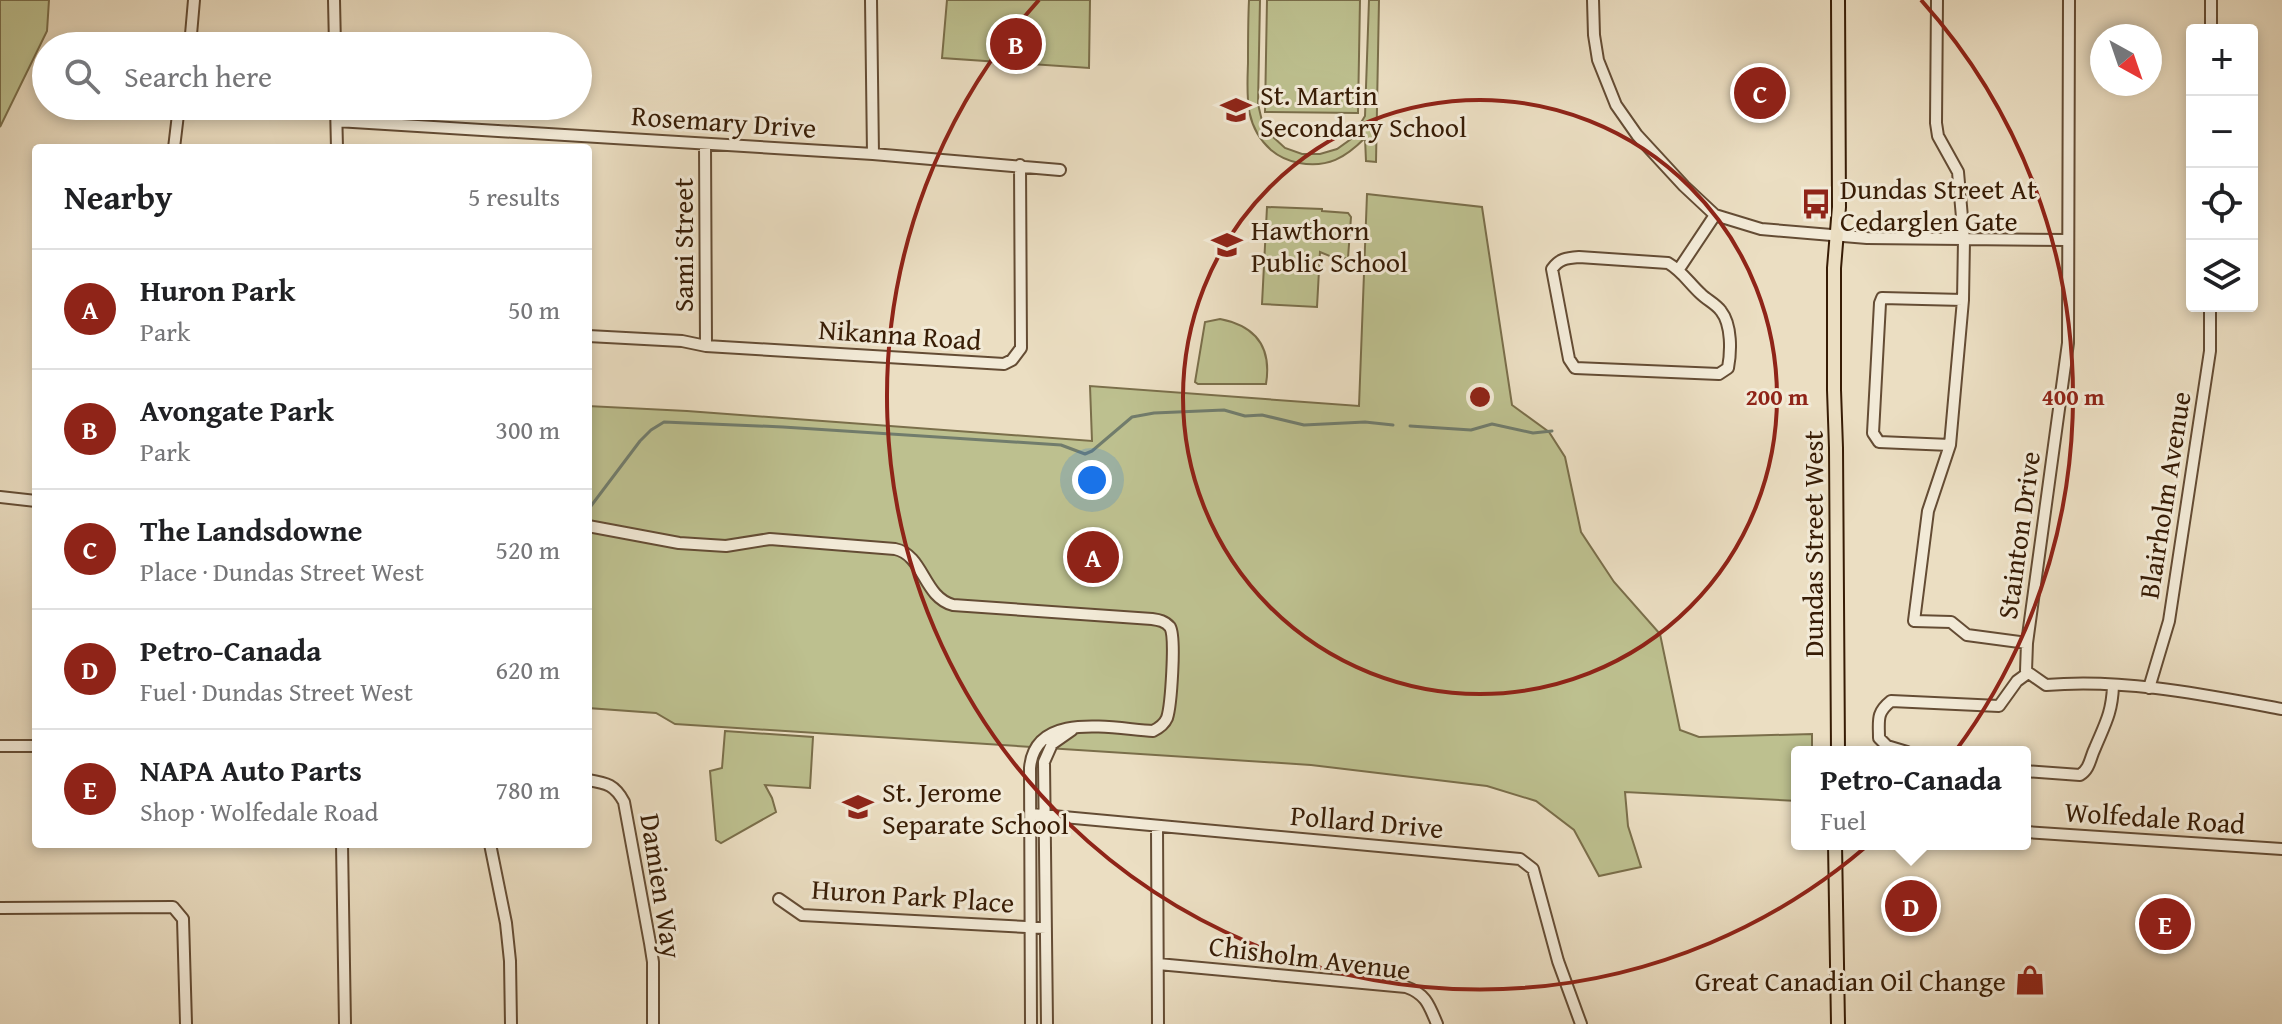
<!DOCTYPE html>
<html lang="en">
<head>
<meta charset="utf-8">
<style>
	:root { --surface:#fff; --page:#f2f2f2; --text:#202124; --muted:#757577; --line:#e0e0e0; --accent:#8f2418 }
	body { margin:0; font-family:"Gentium Book Plus",serif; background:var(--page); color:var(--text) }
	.controls { position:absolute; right:24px; top:24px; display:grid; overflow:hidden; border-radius:8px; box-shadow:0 4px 12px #0003 }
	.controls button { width:72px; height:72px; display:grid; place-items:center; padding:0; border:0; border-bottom:2px solid var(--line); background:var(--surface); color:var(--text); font:40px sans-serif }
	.compass { position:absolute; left:2090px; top:24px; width:72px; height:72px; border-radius:50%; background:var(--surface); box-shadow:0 4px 12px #0003; rotate:140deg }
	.you { position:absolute; left:1092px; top:480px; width:28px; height:28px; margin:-20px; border:6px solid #fff; border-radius:50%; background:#1a73e8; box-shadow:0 0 0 12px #1a73e833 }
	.badge { display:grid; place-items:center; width:52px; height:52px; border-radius:50%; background:var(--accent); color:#fff; font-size:26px; font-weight:700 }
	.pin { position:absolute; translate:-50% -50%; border:4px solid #fff; box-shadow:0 2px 8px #0006 }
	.popup { position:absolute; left:1791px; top:746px; width:240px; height:104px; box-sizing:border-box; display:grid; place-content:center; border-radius:8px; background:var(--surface); filter:drop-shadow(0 2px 6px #0005); font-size:26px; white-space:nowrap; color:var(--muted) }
	.popup b { font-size:30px; color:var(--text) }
	.popup::after { content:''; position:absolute; left:50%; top:100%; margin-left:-16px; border:16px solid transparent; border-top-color:var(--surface) }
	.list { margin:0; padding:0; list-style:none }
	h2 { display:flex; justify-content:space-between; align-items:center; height:104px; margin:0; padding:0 32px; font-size:34px }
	h2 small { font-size:26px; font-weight:400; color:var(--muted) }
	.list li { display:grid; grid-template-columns:52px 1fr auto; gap:24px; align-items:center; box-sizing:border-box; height:120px; padding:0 32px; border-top:2px solid var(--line) }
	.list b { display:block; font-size:30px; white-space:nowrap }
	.list p { margin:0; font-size:26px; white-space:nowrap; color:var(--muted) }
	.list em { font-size:26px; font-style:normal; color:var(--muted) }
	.icon { flex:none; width:44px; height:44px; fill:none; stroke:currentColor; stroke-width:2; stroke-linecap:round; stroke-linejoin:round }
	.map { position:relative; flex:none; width:2282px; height:1024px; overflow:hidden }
	.search { position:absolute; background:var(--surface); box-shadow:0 4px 12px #0003; left:32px; top:32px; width:560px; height:88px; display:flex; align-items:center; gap:20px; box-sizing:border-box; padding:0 28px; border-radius:44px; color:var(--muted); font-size:30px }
	.panel { position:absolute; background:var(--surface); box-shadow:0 4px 12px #0003; left:32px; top:144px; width:560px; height:704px; border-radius:8px }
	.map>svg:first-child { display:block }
	.green { fill:#bdc08f; stroke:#7a6e4a; stroke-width:2 }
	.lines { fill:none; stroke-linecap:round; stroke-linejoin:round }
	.stream { stroke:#717c6c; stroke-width:3 }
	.minor-casing { stroke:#644c34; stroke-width:14 }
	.major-casing { stroke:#371c05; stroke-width:16 }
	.minor { stroke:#f2ead7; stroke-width:10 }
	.major { stroke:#ebdec2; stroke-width:12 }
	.ring { fill:none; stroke:#8f2418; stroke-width:4 }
	.labels { text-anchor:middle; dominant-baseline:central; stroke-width:6; stroke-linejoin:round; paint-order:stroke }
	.poi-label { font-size:28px; fill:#371c05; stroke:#f2ead7; text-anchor:start }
	.street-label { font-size:28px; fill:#371c05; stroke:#f2ead7 }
	.centre { fill:#8f2418; stroke:#f2ead7; stroke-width:4 }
	.ring-label { font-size:24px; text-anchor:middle; font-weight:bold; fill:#8f2418; stroke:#f2ead7; stroke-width:6; stroke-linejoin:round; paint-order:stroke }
</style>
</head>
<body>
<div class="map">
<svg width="2282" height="1024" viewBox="0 0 2282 1024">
	<rect width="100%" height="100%" fill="#ebdec2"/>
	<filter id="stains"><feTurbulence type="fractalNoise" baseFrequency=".0025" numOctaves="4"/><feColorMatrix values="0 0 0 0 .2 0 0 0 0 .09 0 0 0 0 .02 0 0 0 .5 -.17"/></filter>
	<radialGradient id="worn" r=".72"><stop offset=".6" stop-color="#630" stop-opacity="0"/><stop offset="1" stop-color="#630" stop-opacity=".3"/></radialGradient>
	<path class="green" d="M0,0h49l-2,31 -47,96z
		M947,0h143l-1,68 -147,-10z
		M1249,0h11l-2,104 4,17 10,15 13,12 17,6h18l17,-5 14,-10 14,-23 4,-116h10l-3,162 -10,-1 -1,-23c-20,20 -37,30 -66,25 -10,-2 -21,-7 -28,-13 -27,-24 -24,-54 -23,-87 0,-21 0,-42 1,-63z
		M1267,0h93l-2,113 -93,-1z
		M1367,194l115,13 30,198 37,27 16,25 16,75 33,50 46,52 20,96 19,7 113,-3v18h-15v49l-172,-9 3,34 13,41 -42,9 -25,-46 -38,-29 -49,-15 -176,-21 -636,-41 -19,-11 -68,-5v-302l99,5 405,30 -2,-55 269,20z
		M1267,207l55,2v2l26,2 3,4 -3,41 -11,1 -17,-7 -3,55 -55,-3z
		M1220,319c36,7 52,28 46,65h-68l-3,-2 10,-60z
		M725,731l88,6 -3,51 -45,-3 7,13 4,14 -55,31 -5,-3 -6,-69 12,-3z"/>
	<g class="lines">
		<path class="stream" d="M1410,426l61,4 21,-6 41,9 19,-2
			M588,510l52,-69 11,-11 13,-8 119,5 278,18 24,9 7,-3 40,-34 22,-4 70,-3 21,6 17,-1 42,10 61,-3 28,3"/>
		<g class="minor-casing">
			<path id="minor" d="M334,0l1,46
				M871,0l2,154
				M1593,0l1,35 4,25 18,45 21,30 47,51 31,29 46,14 106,9 200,2
				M1937,0l-1,123 2,13 20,36 6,68 -1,60 -13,145 -22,66 -14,110 37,1 16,13 60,8
				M2069,0l-1,343 -41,300 -1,28 20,14c77,-7 160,10 236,24
				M2211,30v-30
				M190,46l4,-46
				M336,106l1,42
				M337,121l536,33 187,16
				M705,144l1,202
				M174,148l5,-42
				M1579,257l89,6c14,8 21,20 33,31 6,6 15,10 20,17 11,14 10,41 7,57l-9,6 -144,-6 -6,-9 -17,-90c7,-10 14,-11 27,-12z
				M1679,269l36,-54
				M588,336l94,5 24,5 298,18 8,-4 9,-12 -1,-183
				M1950,445l-71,-3 -6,-9 7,-130 2,-5 81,2
				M0,497l36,4
				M588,526l91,17 47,3 44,-7 125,10c29,6 28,48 58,56l199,14c7,1 13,2 18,8 6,10 1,79 -3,91 -3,7 -8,10 -14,13 -40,-2 -118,-21 -123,37l1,256
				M2149,688l20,-67 41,-270v-45
				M0,746h36
				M1907,752l-20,-6 -8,-8c0,-18 -3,-25 12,-37l108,5 18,-25 11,-8
				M2025,771l55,4c10,-6 10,-17 15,-27 10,-24 17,-35 18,-62
				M588,780c19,3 27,5 36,22l26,141 3,19v62
				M1031,814l489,45 13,10 25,92 23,63
				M1157,826l1,198
				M2025,832l257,17
				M342,844l3,180
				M490,844l16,79 4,38 1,63
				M779,899l23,16 244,13
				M0,908l173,-1 10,12 3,105
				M1158,964l248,23c20,7 23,18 31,37
				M1047,1024l-3,-262 8,-18 20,-14"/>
		</g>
		<g class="major-casing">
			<path id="major" d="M1838,0l1,207 -5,61v122l2,58 2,304
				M1835,844l3,180"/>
		</g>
		<use href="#minor" class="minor"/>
		<use href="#major" class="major"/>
	</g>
	<g class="ring">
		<circle cx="1480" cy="397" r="297"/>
		<path d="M1921 0A593 593 0 1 1 1039 0"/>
	</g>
	<defs>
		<g id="school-bare" transform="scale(2.4)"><path d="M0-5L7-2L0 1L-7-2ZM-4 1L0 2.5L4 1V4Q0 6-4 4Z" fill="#8f2418" stroke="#f2ead7" stroke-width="2.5" paint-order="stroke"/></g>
		<g id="bus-bare" transform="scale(2.4)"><path d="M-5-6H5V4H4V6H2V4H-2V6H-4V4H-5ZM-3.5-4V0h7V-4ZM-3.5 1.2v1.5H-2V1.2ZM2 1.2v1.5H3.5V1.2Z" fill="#8f2418" stroke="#f2ead7" stroke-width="2.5" paint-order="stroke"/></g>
		<g id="shop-bare" transform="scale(2.4)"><path d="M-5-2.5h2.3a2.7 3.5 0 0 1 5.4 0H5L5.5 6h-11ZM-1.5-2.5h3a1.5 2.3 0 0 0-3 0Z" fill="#8f2418" stroke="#f2ead7" stroke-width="2.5" paint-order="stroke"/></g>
	</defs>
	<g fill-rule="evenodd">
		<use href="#school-bare" x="1236" y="110"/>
		<use href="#bus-bare" x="1816" y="204"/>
		<use href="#school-bare" x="1227" y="245"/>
		<use href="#school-bare" x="858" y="807"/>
		<use href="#shop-bare" x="2030" y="980"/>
	</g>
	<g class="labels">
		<g class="poi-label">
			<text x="1260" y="94">St. Martin<tspan x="1260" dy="32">Secondary School</tspan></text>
			<text x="1840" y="188">Dundas Street At<tspan x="1840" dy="32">Cedarglen Gate</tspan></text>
			<text x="1251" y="229">Hawthorn<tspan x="1251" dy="32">Public School</tspan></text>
			<text x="882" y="791">St. Jerome<tspan x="882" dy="32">Separate School</tspan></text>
			<text x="2006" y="980" text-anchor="end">Great Canadian Oil Change</text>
		</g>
		<g class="street-label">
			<text transform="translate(724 121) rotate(4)">Rosemary Drive</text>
			<text transform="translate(682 245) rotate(-90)">Sami Street</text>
			<text transform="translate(900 334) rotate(4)">Nikanna Road</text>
			<text transform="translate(2164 495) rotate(-81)">Blairholm Avenue</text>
			<text transform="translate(2018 535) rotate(-82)">Stainton Drive</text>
			<text transform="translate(1812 544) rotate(-90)">Dundas Street West</text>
			<text transform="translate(2155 817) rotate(4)">Wolfedale Road</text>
			<text transform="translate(1367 821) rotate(5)">Pollard Drive</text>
			<text transform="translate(662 886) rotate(81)">Damien Way</text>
			<text transform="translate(913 895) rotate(4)">Huron Park Place</text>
			<text transform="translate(1310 957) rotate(7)">Chisholm Avenue</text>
		</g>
	</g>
	<circle cx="1480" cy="397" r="12" class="centre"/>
	<g class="ring-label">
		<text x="1777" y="405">200 m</text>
		<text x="2073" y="405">400 m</text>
	</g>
	<rect width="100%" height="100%" filter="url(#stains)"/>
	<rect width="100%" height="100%" fill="url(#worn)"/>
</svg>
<div class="controls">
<button>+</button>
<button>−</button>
<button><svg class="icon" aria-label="locate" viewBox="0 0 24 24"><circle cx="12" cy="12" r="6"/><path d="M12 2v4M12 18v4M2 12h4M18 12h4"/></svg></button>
<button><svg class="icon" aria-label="layers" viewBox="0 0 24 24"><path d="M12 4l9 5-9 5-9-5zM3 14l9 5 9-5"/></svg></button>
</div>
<svg class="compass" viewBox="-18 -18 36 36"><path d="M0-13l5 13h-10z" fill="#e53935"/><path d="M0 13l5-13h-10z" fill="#757577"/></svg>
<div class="you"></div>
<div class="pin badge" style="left:1093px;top:557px">A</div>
<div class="pin badge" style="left:1016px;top:44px">B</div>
<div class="pin badge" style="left:1760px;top:93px">C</div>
<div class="pin badge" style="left:1911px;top:906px">D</div>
<div class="popup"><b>Petro-Canada</b>Fuel</div>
<div class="pin badge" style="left:2165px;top:924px">E</div>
<div class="search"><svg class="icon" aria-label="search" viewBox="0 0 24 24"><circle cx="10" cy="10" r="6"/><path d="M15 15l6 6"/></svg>Search here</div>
<section class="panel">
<h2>Nearby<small>5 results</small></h2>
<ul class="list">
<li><span class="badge">A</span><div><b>Huron Park</b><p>Park</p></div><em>50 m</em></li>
<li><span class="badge">B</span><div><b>Avongate Park</b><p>Park</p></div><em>300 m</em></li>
<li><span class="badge">C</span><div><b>The Landsdowne</b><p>Place · Dundas Street West</p></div><em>520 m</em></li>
<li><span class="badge">D</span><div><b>Petro-Canada</b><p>Fuel · Dundas Street West</p></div><em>620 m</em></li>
<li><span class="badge">E</span><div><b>NAPA Auto Parts</b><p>Shop · Wolfedale Road</p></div><em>780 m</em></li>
</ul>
</section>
</div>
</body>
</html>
